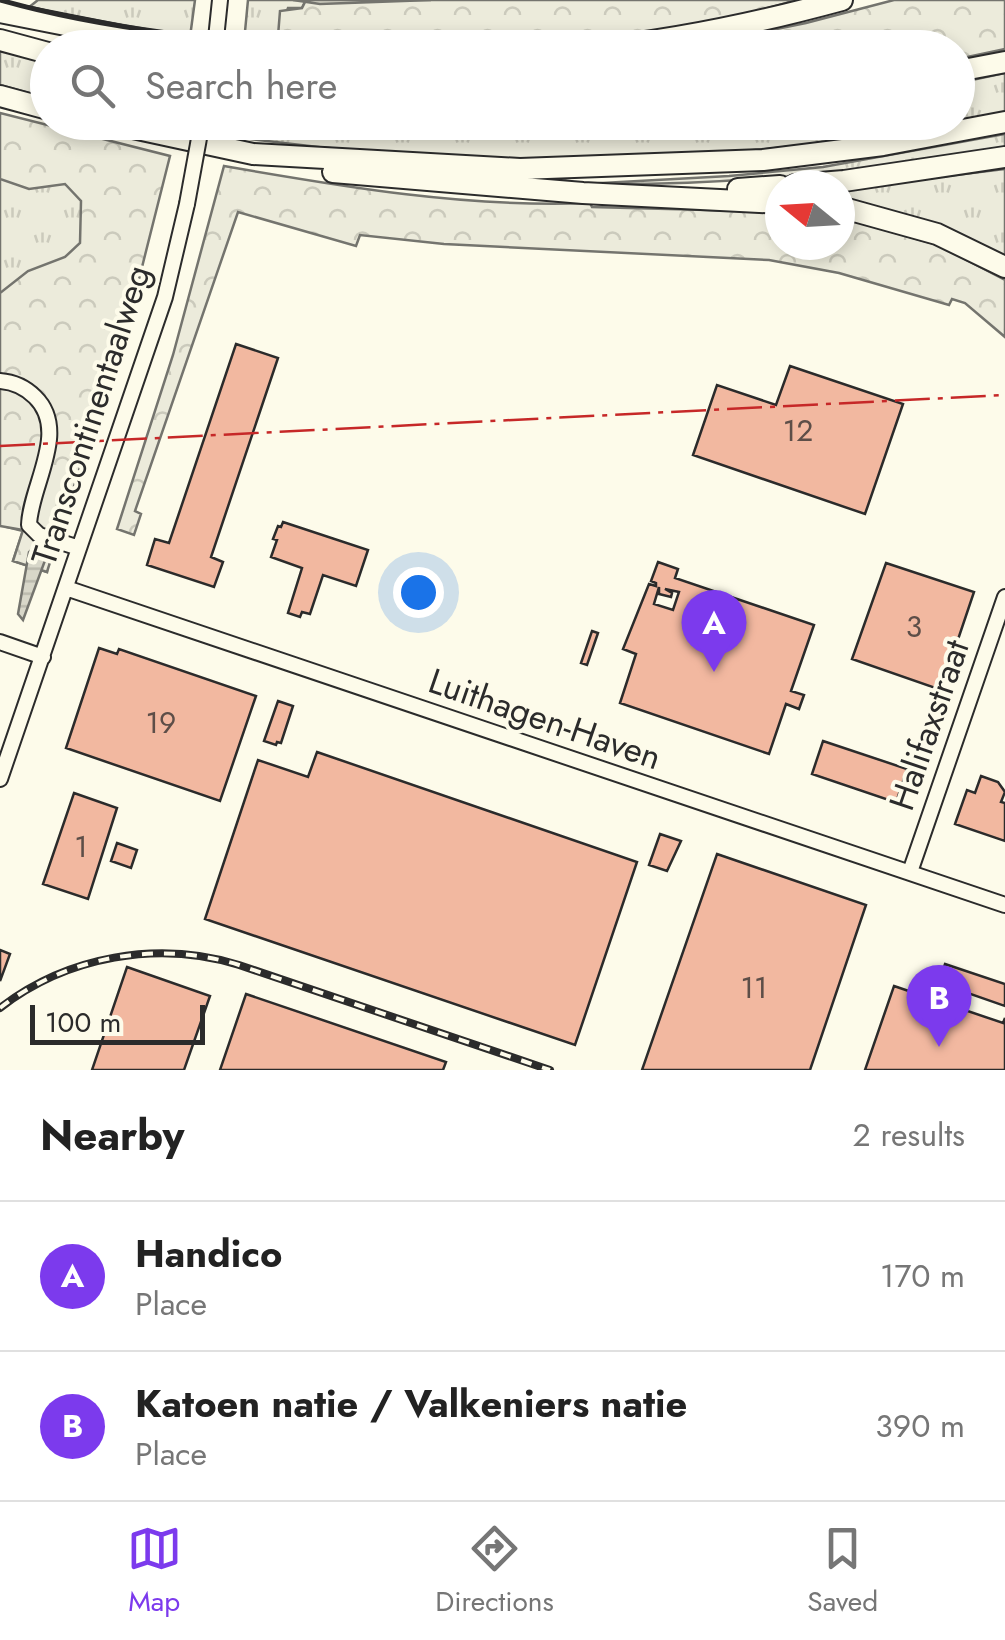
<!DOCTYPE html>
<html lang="en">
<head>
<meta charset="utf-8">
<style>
	:root { --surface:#fff; --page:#f6f6f6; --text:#222; --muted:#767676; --line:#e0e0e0; --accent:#7c3aed }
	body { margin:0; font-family:Jost,sans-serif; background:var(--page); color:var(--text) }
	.compass { position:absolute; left:765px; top:170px; width:90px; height:90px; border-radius:50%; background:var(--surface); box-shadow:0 5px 15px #0003; rotate:288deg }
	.scale { position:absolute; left:30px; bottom:25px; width:175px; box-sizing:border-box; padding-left:10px; border:5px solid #2b2b2b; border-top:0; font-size:28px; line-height:35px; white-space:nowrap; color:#2b2b2b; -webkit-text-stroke:8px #fdfbea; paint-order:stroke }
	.you { position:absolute; left:418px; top:592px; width:35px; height:35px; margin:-25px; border:8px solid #fff; border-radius:50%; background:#1a73e8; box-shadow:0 0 0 15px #1a73e833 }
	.badge { display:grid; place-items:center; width:65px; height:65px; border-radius:50%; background:var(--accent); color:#fff; font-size:32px; font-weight:700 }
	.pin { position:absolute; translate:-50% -82px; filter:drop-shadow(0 2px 5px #0008) }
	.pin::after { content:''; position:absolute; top:52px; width:35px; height:30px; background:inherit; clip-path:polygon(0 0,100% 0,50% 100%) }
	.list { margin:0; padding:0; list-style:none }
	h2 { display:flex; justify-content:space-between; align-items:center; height:130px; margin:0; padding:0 40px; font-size:42px }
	h2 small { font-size:32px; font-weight:400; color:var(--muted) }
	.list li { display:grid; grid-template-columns:65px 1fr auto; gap:30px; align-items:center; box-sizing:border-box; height:150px; padding:0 40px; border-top:2px solid var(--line) }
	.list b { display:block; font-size:38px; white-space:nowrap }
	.list p { margin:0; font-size:32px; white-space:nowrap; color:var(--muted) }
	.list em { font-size:32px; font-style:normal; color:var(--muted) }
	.icon { flex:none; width:55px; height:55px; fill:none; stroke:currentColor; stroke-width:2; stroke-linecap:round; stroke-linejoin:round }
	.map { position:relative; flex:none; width:1005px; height:1070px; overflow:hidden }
	.search { position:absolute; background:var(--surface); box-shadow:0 5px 15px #0003; left:30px; right:30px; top:30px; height:110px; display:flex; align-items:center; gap:25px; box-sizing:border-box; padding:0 35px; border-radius:55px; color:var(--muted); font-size:38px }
	.sheet { height:430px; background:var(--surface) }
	nav { display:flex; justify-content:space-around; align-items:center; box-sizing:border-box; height:140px; border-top:2px solid var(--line); background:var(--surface); font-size:28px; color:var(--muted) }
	nav a { display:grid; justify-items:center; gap:5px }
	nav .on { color:var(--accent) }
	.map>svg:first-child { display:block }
	.grass { fill:url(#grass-tufts); stroke:#74746e; stroke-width:2.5 }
	.forest { fill:url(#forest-crowns); stroke:#74746e; stroke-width:2.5 }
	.water { fill:url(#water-rules); stroke:#74746e; stroke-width:2.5 }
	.building { fill:#f2b8a0; stroke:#2b2b2b; stroke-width:2.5; fill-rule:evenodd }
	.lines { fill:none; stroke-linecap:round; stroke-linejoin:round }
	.minor-casing { stroke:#2b2b2b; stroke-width:18 }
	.highway-casing { stroke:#2b2b2b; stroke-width:24 }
	.minor { stroke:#fdfbea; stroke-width:14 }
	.highway { stroke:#fdfbea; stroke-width:20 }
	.rail-casing { stroke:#2b2b2b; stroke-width:8 }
	.rail { stroke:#fdfbea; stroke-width:4; stroke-dasharray:11; stroke-linecap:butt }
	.minor-bridge-casing { stroke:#2b2b2b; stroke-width:18; stroke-linecap:butt }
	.minor-bridge { stroke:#fdfbea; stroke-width:14 }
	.wall { stroke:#2b2b2b; stroke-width:5 }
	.power { stroke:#c62828; stroke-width:2.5; stroke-dasharray:35 8 5 8; stroke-linecap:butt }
	.labels { text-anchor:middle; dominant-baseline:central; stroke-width:8; stroke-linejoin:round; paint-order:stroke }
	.number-label { font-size:30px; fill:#5d4e48 }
	.street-label { font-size:35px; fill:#2b2b2b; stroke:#fdfbea }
</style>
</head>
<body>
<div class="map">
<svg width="1005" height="1070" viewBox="0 0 1005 1070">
	<defs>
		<pattern id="grass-tufts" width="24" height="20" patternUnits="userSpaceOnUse" patternTransform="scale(2.5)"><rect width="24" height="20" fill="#ecebdb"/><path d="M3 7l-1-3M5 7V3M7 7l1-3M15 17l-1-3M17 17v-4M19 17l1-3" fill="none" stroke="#cbcabc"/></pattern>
		<pattern id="forest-crowns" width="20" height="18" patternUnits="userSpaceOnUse" patternTransform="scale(2.5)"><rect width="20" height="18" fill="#ecebdb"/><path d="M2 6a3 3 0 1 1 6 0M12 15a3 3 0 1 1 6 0" fill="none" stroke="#cbcabc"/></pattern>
		<pattern id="water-rules" width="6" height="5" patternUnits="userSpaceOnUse" patternTransform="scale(2.5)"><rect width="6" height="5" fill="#d8d7c9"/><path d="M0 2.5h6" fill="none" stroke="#bab9ad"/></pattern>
	</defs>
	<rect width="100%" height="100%" fill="#fdfbea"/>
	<path class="grass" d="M38,0h157l-5,37 -162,-29z
		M248,0h58l-4,8h-14l-10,28 10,9 -44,-3z
		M0,46l47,12v40l-47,-13z
		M1005,73v39l-47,9v-38z
		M232,122l720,1c-239,44 -482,47 -723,13z
		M0,132l100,26 -53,414 -34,-11 10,-30 -16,-4 -7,-139z
		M1005,134v17c-140,19 -279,36 -421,33l145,-8 94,-9z
		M1005,169v90l-165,-57v-13z"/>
	<path class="forest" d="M306,0h491c-137,40 -282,48 -423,47 -29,0 -74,8 -96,-11l2,-25 22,-3z
		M894,0h111v49l-47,10v-11l-271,-1 119,-24z
		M0,113l170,43 -32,127 -91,289 -34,-11 10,-31 -23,-4v-233l28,-22 37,-14 15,-14 1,-42 -16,-17 -36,5 -29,-10z
		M224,166c121,21 243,42 366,37l2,4 188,5v33h60v-27l14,3 84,24 67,35v57l-40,-34 -13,-4 -3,6 -110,-32 -70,-13 -325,-16 -84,-9 -4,11 -118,-34 -103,299 6,3 -7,21 -17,-6 56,-174z"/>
	<path class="water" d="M293,0h138l-111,4z
		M35,546l9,2 3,7 -24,65 -5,-6 11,-62z"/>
	<path class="building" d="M236,344l42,14 -67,199 12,5 -9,25 -67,-22 8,-26 14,4z
		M790,366l113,38 -38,110 -172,-59 24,-70 59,20z
		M283,522l85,28 -12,36 -33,-11 -13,39 -8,-2 -2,5 -12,-4 14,-45 -31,-11 6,-17 -4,-1 5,-13 3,1z
		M658,562l20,7 -3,9 139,47 -23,66 13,4 -5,14 -13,-5 -17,50 -149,-51 16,-49 -13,-5 26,-65 7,2v-3l-5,-2zM659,587v7l12,3 1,-4 -7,-4 14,3 -6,18 -19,-6z
		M886,563l88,29 -33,98 -89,-31z
		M592,631l6,2 -11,32 -6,-2z
		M99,648l18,6 2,-5 137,47 -36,105 -154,-53z
		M278,701l15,5 -12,37 -4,-1 -1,3 -12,-4z
		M823,741l84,28 -11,34 -4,2 -3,-5 -77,-26z
		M317,752l320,110 -62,183 -370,-126 53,-159 50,17z
		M981,776l17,6 7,10 -4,10 4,1v38l-50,-17 12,-34 8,3z
		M74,793l43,15 -29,91 -45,-15z
		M660,834l21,7 -14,30 -18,-6z
		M117,843l20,7 -6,18 -20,-7z
		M717,854l149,51 -56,165h-168z
		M0,950l10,4 -10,27z
		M945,964l60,20v22l-66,-23z
		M127,967l83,29 -26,74h-92z
		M894,986l109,37 2,-5v52h-140z
		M246,994l200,68 -3,8h-223z"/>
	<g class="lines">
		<g class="minor-casing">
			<path id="minor" d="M215,48l5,-48
				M0,381c14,1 25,6 35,16 35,34 -5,89 -6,128l10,10 40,13
				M66,588l939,317
				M0,642l43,15
				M0,779l165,-482 22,-93
				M910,872l95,-275"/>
		</g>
		<g class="highway-casing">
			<path id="highway" d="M0,12l182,36
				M0,40l48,13
				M595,48c84,-8 166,-26 247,-48
				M958,71l47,-9
				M0,96l48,13
				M105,122l148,32 267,15 243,-9 120,-15 122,-23
				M333,172l250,21 197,10
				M795,185l49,-4 161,-24
				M738,189l42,-3
				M840,207l97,27 68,33"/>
		</g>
		<use href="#minor" class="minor"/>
		<use href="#highway" class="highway"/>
		<g class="rail-casing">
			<path id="rail" d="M0,1008c67,-52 158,-68 239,-43l311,105"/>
		</g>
		<use href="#rail" class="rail"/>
		<g class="minor-bridge-casing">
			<path id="minor-bridge" d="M187,204l15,-82"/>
		</g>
		<use href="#minor-bridge" class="minor-bridge"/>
		<path class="wall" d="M0,0c109,31 221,40 333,48"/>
		<path class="power" d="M0,446l1005,-51"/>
	</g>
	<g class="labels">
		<g class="number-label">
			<text x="798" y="430">12</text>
			<text x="914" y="626">3</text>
			<text x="161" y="722">19</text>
			<text x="81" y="846">1</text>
			<text x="754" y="987">11</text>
		</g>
		<g class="street-label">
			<text transform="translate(91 415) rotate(-72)">Transcontinentaalweg</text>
			<text transform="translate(545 719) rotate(19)">Luithagen-Haven</text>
			<text transform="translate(929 725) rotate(-71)">Halifaxstraat</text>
		</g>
	</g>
</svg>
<svg class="compass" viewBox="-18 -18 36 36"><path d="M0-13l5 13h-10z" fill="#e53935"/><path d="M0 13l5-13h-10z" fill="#767676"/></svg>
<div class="scale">100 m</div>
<div class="you"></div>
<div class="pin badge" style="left:714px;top:672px">A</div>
<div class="pin badge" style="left:939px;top:1047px">B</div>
<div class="search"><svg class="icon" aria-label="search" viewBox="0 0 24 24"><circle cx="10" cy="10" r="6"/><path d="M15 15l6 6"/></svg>Search here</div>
</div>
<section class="sheet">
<h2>Nearby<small>2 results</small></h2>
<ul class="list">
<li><span class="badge">A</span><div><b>Handico</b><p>Place</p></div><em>170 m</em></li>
<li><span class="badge">B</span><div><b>Katoen natie / Valkeniers natie</b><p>Place</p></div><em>390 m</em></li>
</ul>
</section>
<nav>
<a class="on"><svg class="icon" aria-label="map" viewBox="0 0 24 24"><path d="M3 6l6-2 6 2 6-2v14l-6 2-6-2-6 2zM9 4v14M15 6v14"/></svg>Map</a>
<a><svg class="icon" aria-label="directions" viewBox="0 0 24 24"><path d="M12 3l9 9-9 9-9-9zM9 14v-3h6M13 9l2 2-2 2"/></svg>Directions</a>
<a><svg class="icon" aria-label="saved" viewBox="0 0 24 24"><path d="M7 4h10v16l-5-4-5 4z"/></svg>Saved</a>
</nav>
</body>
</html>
